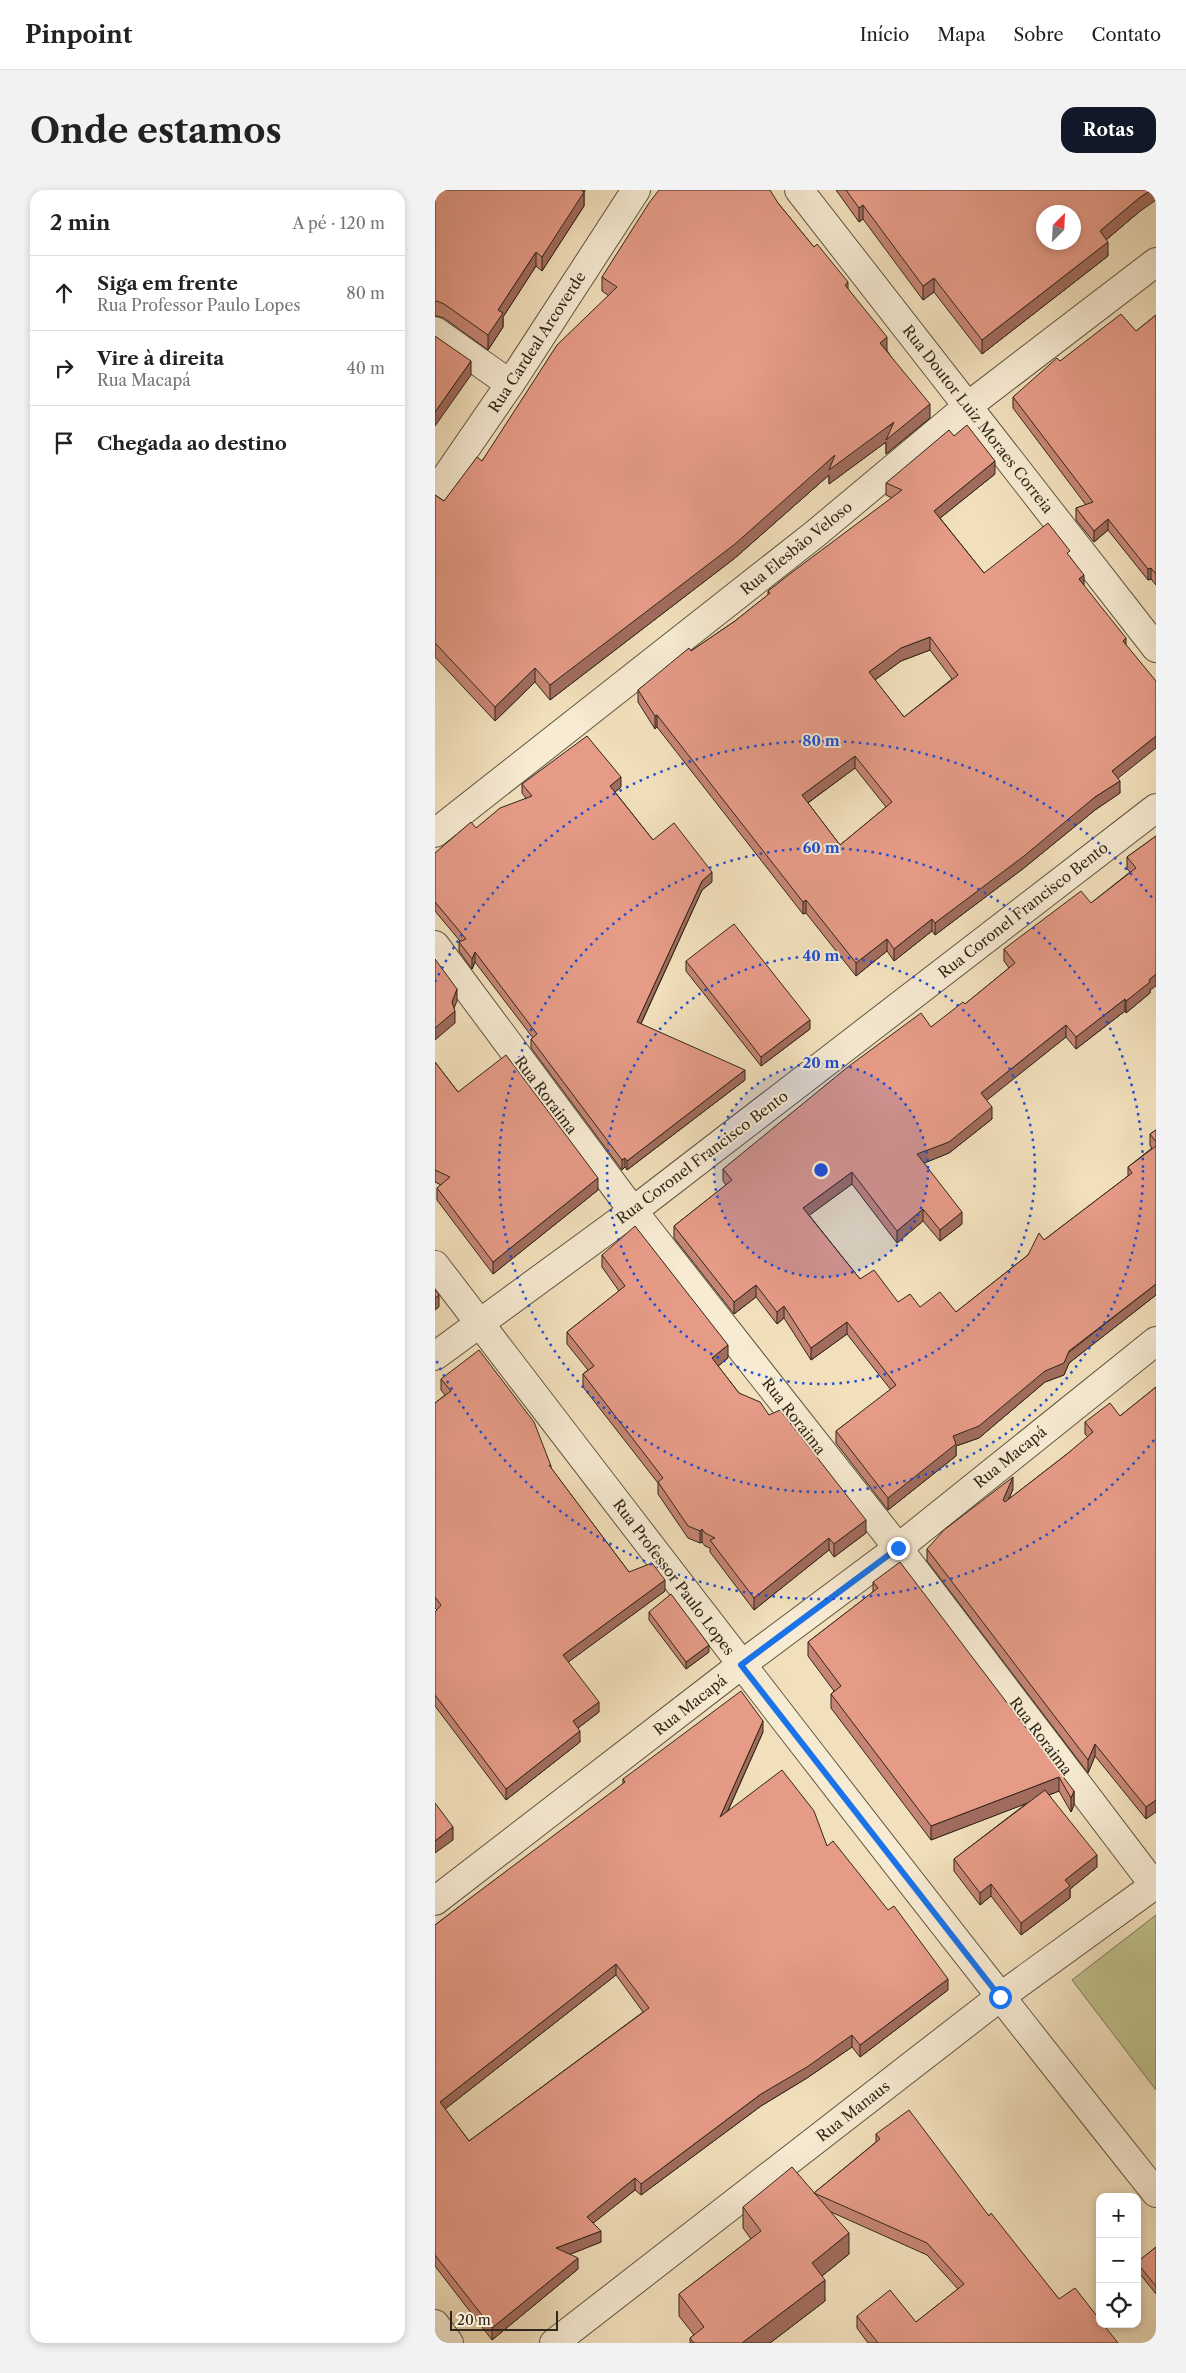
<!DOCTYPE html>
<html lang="pt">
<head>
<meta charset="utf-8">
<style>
	:root { --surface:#fff; --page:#f2f2f2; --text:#222; --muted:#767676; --line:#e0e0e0; --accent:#111827 }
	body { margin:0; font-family:"Libre Caslon Text",serif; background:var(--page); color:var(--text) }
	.controls { position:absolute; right:15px; bottom:15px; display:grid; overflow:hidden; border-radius:10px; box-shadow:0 2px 8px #0003 }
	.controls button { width:45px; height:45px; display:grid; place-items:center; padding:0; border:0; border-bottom:1px solid var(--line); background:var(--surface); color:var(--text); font:25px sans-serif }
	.compass { position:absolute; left:601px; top:15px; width:45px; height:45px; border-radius:50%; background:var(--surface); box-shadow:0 2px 8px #0003; rotate:24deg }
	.scale { position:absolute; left:15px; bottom:12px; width:108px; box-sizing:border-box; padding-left:5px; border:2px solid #31271a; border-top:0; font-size:14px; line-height:18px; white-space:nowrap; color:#31271a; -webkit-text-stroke:4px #f7ebd3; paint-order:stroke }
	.stop { position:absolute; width:15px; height:15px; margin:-11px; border:4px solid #1a73e8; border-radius:50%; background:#fff }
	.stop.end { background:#1a73e8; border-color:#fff; box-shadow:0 1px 5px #0008 }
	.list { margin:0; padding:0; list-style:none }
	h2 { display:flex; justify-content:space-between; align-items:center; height:65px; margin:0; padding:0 20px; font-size:21px }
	h2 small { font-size:16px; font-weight:400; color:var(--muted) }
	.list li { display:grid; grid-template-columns:32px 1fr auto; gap:15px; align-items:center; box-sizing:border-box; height:75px; padding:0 20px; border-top:1px solid var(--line) }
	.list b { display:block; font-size:19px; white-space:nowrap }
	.list p { margin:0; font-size:16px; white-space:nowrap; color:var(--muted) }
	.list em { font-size:16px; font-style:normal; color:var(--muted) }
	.icon { flex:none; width:28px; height:28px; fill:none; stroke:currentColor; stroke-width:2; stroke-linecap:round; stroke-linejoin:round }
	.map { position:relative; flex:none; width:721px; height:2153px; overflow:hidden; border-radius:15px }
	header { display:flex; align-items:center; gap:30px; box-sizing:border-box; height:70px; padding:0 25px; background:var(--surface); border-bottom:1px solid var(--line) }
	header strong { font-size:24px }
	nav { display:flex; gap:28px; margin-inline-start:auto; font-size:18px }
	.intro { display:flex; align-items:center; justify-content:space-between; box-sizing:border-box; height:120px; padding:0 30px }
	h1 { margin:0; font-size:35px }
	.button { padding:12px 22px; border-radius:15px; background:var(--accent); color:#fff; font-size:18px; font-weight:700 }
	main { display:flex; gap:30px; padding:0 30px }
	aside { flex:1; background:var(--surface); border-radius:15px; box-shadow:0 2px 8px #0003 }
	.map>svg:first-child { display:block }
	.green { fill:#bfc18d; stroke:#787454 }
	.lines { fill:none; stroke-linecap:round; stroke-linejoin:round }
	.street-casing { stroke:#615542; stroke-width:30 }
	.street { stroke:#f7ebd3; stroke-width:28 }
	.wall { fill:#c68574; stroke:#31271a; fill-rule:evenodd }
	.shaded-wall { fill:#a16c5e; stroke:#31271a }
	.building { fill:#e69b87; stroke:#31271a; fill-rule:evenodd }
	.route { stroke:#1a73e8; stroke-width:6 }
	.ring { fill:none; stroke:#1d4ed8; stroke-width:2.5; stroke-dasharray:2.5 5 }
	.labels { text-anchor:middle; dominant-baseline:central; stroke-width:4; stroke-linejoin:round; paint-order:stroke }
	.street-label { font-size:15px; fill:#31271a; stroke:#f7ebd3 }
	.centre { fill:#1d4ed8; stroke:#f7ebd3; stroke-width:2.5 }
	.ring-label { font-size:15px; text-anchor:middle; font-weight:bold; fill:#1d4ed8; stroke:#f7ebd3; stroke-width:4; stroke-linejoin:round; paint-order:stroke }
</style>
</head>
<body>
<header>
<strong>Pinpoint</strong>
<nav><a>Início</a><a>Mapa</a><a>Sobre</a><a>Contato</a></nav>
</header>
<div class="intro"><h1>Onde estamos</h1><a class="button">Rotas</a></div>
<main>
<aside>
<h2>2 min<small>A pé · 120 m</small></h2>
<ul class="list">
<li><svg class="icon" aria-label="ahead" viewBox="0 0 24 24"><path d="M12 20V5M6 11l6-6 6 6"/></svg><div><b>Siga em frente</b><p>Rua Professor Paulo Lopes</p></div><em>80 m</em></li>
<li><svg class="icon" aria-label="right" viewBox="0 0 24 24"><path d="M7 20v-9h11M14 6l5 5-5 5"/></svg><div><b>Vire à direita</b><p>Rua Macapá</p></div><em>40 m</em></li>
<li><svg class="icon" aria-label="arrive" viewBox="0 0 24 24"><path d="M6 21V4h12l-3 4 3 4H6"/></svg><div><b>Chegada ao destino</b></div></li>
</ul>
</aside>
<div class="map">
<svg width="721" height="2153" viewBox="0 0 721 2153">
	<rect width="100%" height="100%" fill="#f2e0bc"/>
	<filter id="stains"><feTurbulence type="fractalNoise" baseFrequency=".004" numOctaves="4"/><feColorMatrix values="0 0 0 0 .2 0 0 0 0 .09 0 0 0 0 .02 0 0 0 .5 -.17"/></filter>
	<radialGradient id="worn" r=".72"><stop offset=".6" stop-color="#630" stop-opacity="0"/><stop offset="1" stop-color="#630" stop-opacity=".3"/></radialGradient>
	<path class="green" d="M721,1725v175l-84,-110z"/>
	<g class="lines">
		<g class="street-casing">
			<path id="street" d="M364,0l357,458
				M0,141l75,53
				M0,303l75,-109 126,-194
				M0,643l380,-299 153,-128 188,-144
				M0,755l198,266 265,337 256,337
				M0,1075c238,311 477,622 721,928
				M0,1166l198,-145 523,-403
				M0,1711l306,-236 157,-117 258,-207
				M0,2134l14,19
				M119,2153l446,-346 156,-113"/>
		</g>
		<use href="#street" class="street"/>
	</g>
	<path class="wall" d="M0,0h150l-1,2v14l-42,65 -6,-5 -33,51v10l-15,23 -44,-32 -7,-2h-2z
		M401,0h320l-17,22 -33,28 2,16 -126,98 -48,-62 -11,8 -60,-81 -4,3z
		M343,13l70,86 82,129 -44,36v-12l-57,42v-9l-94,83 -185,142 -15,-18 -40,39 -60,-64v-162l9,6 38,-40 127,-165 -7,-5v-14z
		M721,125v270l-5,-6 -3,1 -40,-50 -14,12 -18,-22v-12l10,-3 -73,-97v-11l47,-36 76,-30z
		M519,246l41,38 -55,44 44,55 86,-16 14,29 34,193 2,14 -25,17 -71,58 -89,67 -3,-4 -38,30 -7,-10 -31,25 -50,-63 -3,1 -146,-187 -2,2 -17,-27v-12l53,-39 44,-30 33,-26v-4l124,-93 -6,-3v-12zM495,460l22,29 -48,38 -29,-37 26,-19zM420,578l31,39 -46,38 -32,-42z
		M87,594l99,3 -6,5 38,48 59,42 -10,8 -61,134 104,56 -118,90 -2,-3 -3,3 -91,-122v-9l2,-1 -58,-76 -3,7 -13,-18v-9l1,-1 -25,-30v-58l91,-55 -4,-5z
		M721,646l-6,157 -24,20 -1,-2 -49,38 -10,-12 -80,63 6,19 -43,34 -25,10 38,61 -22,17 -17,-20 -26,22 -45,-59 -43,31 51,64 38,23 22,5 36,5 72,-57 16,-15 84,-64v-9l24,-19 -2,-2v-12l6,-4v165l-87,68 -5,12 -19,7 -66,56 -23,8v10l-68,54 -52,-67v-12l55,-41 -44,-56 -36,26 -27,-42 -7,6 -21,-27 -22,17 -60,-76v-12l52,-41 -3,-4v-12l242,-165 44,-36 -5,-7v-12l87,-46 39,-31 -3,-3v-12z
		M251,771l124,68 -49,37 -75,-95z
		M0,872l23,30 140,98 -105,84 -56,-74v-12l4,-3 -6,-3z
		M167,1065l126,103 -10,8 21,27 30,22 97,118 -32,24 -5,-7 -75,60 -44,-58v-4l-5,-2 -3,-4 -2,1 -12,-5 -30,-44v-11l-75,-96v-13l5,-4 -21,-26v-12l52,-41 -17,-24z
		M6,1189l110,87v2l78,104 36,19 -97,71 31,50 -21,16 2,14 -74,58 -71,-94v-94l2,-2 -2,-2v-205l10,-8 -4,-5z
		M721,1197l-10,432 -51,-63 -7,17 -161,-212v-12l86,-60 -4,10 58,-45 21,-17 -3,-3v-12l35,-6z
		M438,1392l201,209v14l-3,7 -12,-21 -10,4 48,72 -27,22v9l-49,37 -30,-39 -11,9 -26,-34v-12l73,-56 -96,37 -100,-132v-14l3,-3 -26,-35v-14l65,-50z
		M214,1422l60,40 -23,17 -37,-49z
		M328,1542l-35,79 99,35 121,144 -88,67 -8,-10 -45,31 -46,28 -120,89 -6,-5 -42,33 8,19 -31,12 8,15 -86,71 -57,-74v-341l188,-141v-5zM181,1785l27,37 -174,129 -24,-32z
		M441,1944l113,82 70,83 59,44h-250l-11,-15v-12l59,6 42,-33 -31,-34 -96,-43 18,42 -27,22 3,25 -55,42h-80v-5l4,-3 -15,-19v-22l72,-55 -8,-11v-21l71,-14 62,-51z
		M721,2057v47l-19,-24v-7z"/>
	<path class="shaded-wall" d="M142,0h8l-1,2v14l-42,65v-14z
		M716,0h5v10l-17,12 -39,33v-14l39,-33z
		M428,15v14l-4,3v-14z
		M673,52v14l-126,98v-14z
		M101,62v14l-33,51v10l-15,23v-15l10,-25z
		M499,88v14l-11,8v-14z
		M413,92v14l-3,-11z
		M452,147v14l-7,-8z
		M36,171v14l-36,51v-14z
		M495,214v14l-44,36v-12l-57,42v-9l-94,83 -185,142v-15l285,-230z
		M560,271v13l-61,49v-12z
		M673,329v11l-14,12v-11z
		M716,378v11l-3,1v-11z
		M649,385v13l-5,-9z
		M495,447v13l-29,11 -32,23v-12l32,-24z
		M691,448v13l-3,-10z
		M100,478v14l-40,39v-14z
		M222,525v12l-2,2v-13z
		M721,546v12l-44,35v-12z
		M420,566v12l-53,39v-12z
		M186,587v10l-11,9v-10z
		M685,591v12l-25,17 -71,58 -89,67v-12l160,-126z
		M277,682v10l-10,8 -65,142v-10l65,-141z
		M371,710v13l-3,1v-12z
		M497,729v12l-38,30v-12z
		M452,749v12l-31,25v-13z
		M40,762v10l-3,7v-10z
		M721,784v12l-6,4v3l-24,20v-12z
		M22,799v12l-5,12 3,-2v12l-20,17v-12l17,-26z
		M690,809v12l-49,38v-12z
		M375,830v9l-49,37v-9z
		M631,835v12l-85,68v-12z
		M310,880v10l-118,90v-9z
		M557,917v12l-43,34 -32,13v-12z
		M190,968v9l-3,3v-10z
		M417,982v12l-49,36v-12z
		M163,988v12l-105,84v-12z
		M488,1019v12l-26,22v-12z
		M527,1022v12l-22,17v-11z
		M721,1094v11l-87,68 -5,12 -19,7 -66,56 -23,8v10l-68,54v-12l65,-62 92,-65z
		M321,1095v12l-22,17v-12z
		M4,1105v12l-4,3v-12z
		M349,1116v12l-7,6v-12z
		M412,1132v12l-36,26v-12z
		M293,1155v13l-16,13v-13z
		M578,1287v12l-10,23v-12z
		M431,1330v13l-32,24v-13z
		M267,1339v13l-2,1v-12z
		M394,1348v12l-75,60v-12z
		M230,1390v11l-102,75v-11z
		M274,1455v7l-23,17v-7z
		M164,1512v10l-26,20v-11z
		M328,1531v11l-43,96v-11z
		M145,1541v11l-74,58v-11z
		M660,1554v12l-7,17v-13z
		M624,1587v14l-128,49v-14z
		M639,1601v14l-3,7v-14z
		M721,1610v12l-10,7v-12z
		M18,1637v13l-18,13v-12z
		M662,1665v12l-27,22v9l-49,37v-12l44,-43z
		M556,1694v12l-11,9v-12z
		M181,1774v11l-176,138v-11z
		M513,1789v11l-88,67v-12z
		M417,1845v12l-45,31 -46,28 -120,89v-11l120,-90z
		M200,1988v12l-48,38v-11z
		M166,2041v11l-45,18v-12z
		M414,2043v21l-37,30v-21z
		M143,2068v11l-86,71v-12z
		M390,2090v21l-55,42h-28z"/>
	<path class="building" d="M0,0h146l3,2 -42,65 -6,-5 -38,58 5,3 -15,22 -44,-31 -7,-3 -2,1z
		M224,0h111l8,13 36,44 3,-3 31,38 -3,3 42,52 -7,6 50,61 -44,36 8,-18 -65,48 6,-15 -100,89 -185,141 -15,-17 -40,39 -60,-64v-148l9,6 33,-44 5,4 75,-116 60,-58 -15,-10 47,-74z
		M411,0h305l-12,8 -39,33 8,11 -126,98 -48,-62 -11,8 -60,-81 -4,3zM608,22h30v30h-30z
		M686,124l15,17 20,-16v259l-5,-6 -3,1 -40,-50 -14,12 -18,-23 17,-6 -80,-105 44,-39 3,3z
		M0,146l36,25 -36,51z
		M532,235l28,36 -61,50 50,62 64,-50 22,28 -3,2 17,22 -5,4 47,59 -3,3 33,40v55l-44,35 8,10 -25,16 -71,59 -89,67 -3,-4 -38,30 -7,-10 -31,24 -50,-63 -3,2 -146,-187 -2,1 -17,-26 51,-42 2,3 44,-30 35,-28 -2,-2 23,-18 111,-83 -16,-7 63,-53 5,6zM495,447l28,38 -54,42 -35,-45 32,-24zM420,566l37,46 -52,43 -38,-50z
		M152,546l34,41 -11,9 43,54 21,-17 38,49 -10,9 -65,141 108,48 -118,91 -2,-3 -3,2 -91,-121 6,-5 -62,-82 -3,7 -13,-17 7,-3 -31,-37v-49l36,-31 5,6 24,-20 32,-12 -10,-12z
		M721,646v138l-7,6 1,2 -24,19 -1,-2 -49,38 -10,-12 -85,68 11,14 -43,35 -32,12 45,58 -22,18 -17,-21 -26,22 -45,-59 -49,36 57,71 14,-9 24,32 12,-8 10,13 20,-15 16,20 72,-57 11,-22 5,7 88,-67 -4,-6 28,-21v138l-87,67 -5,12 -19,8 -66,55 -26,10 3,8 -68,54 -52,-67 60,-46 -49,-63 -36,26 -27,-42 -7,6 -21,-27 -22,17 -60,-76 58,-46 -9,-11 126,-103 72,-53 10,14 32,-25 2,2 50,-41 -11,-14 77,-58 10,12 45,-35 -9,-11z
		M299,734l76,96 -49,37 -75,-96z
		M0,769l22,30 -5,13 3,9 -20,17z
		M71,865l92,123 -105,84 -56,-74 13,-11 -15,-7v-108l23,30z
		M721,940v12l-6,-8z
		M200,1036l93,119 -16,13 27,35 21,9 9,13 11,-5 86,110 -32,24 -5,-6 -75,60 -44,-58 5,-2 -10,-5 -3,-4 -2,2 -12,-5 -30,-44 5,-4 -80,-104 11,-8 -27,-34 58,-46 -23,-31z
		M0,1100l4,5 -4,3z
		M44,1160l55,72 17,44 -2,-1 80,107 23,-9 13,17 -102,75 36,47 -26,19 7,10 -74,58 -71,-94v-83l6,-7 -6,-8v-194l16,-12 -10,-12z
		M721,1197v413l-10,7 -51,-63 -7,16 -161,-211 17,-19 69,-53 -10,23 2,2 62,-48 26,-22 -8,-10 25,-19 10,13z
		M465,1372l174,229 -3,7 -12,-21 -128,49 -100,-132 10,-8 -33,-44 70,-54 -5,-6z
		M236,1404l38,51 -23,17 -37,-50z
		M306,1501l22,30 -43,96 62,-47 32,41 13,35 6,-5 55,69 6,-4 54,73 -88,66 -8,-10 -45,32 -46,27 -120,90 -6,-6 -48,39 14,14 -45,17 22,10 -86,70 -57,-73v-330l30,-23 160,-120 -2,-3zM181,1774l33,44 -180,133 -29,-39z
		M610,1600l52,65 -32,25 5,6 -49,37 -30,-39 -11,9 -26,-34z
		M0,1613l18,24 -18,14z
		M474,1920l80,106 2,-3 68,86 16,-11 25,32v4h3l15,19h-240l-21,-27 33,-26 26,32 48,-38 -37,-41 -113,-50 66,-54 -4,-5z
		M357,1977l57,66 -37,30 13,17 -83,63h-48l-4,-5 14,-11 -25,-33 82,-63 -18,-24z
		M721,2057v39l-19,-23v-1z"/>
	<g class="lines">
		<path class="route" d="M463,1358l-157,117 259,332"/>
	</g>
	<circle cx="386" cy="980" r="107" fill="#1d4ed8" fill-opacity=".12"/>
	<g class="ring">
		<circle cx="386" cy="980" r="107"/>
		<circle cx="386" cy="980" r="214"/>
		<circle cx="386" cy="980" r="322"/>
		<path d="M719 1250A429 429 0 0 1 0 1168M0 792A429 429 0 0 1 719 710"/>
	</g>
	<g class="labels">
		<g class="street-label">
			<text transform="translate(102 152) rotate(-57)">Rua Cardeal Arcoverde</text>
			<text transform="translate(543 229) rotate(52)">Rua Doutor Luiz Moraes Correia</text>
			<text transform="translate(361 358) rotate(-39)">Rua Elesbão Veloso</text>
			<text transform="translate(588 720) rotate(-38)">Rua Coronel Francisco Bento</text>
			<text transform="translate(111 905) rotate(53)">Rua Roraima</text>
			<text transform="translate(267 967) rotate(-37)">Rua Coronel Francisco Bento</text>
			<text transform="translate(359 1226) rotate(52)">Rua Roraima</text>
			<text transform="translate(575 1267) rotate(-39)">Rua Macapá</text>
			<text transform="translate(239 1387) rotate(53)">Rua Professor Paulo Lopes</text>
			<text transform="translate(255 1515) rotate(-38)">Rua Macapá</text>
			<text transform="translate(606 1546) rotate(53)">Rua Roraima</text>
			<text transform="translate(418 1921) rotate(-38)">Rua Manaus</text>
		</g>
	</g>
	<circle cx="386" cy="980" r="8" class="centre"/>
	<g class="ring-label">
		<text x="386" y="556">80 m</text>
		<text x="386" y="663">60 m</text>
		<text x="386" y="771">40 m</text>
		<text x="386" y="878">20 m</text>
	</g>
	<rect width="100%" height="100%" filter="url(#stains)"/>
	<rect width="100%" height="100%" fill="url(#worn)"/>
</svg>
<div class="controls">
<button>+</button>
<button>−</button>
<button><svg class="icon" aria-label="locate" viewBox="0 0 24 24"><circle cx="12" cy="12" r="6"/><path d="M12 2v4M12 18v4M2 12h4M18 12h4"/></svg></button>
</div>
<svg class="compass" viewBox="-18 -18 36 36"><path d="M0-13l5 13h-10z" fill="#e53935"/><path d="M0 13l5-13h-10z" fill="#767676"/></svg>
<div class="scale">20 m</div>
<div class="stop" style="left:565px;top:1807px"></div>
<div class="stop end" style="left:463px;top:1358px"></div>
</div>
</main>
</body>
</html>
